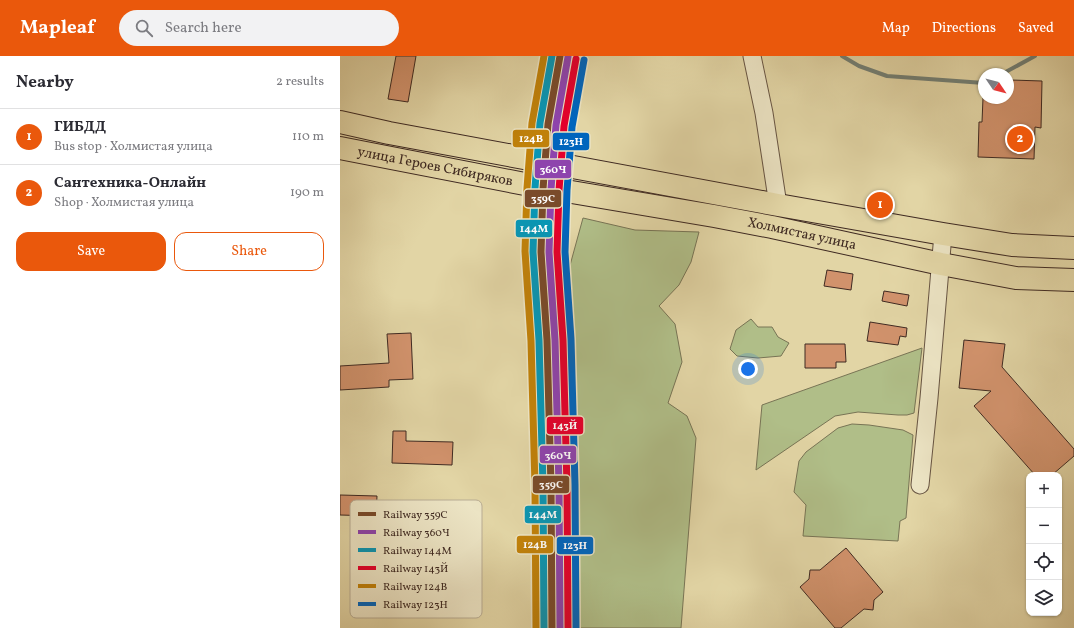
<!DOCTYPE html>
<html lang="en">
<head>
<meta charset="utf-8">
<style>
	:root { --surface:#fff; --page:#f2f2f3; --text:#2b2b33; --muted:#7c7c81; --line:#e1e1e2; --accent:#ea580c }
	body { margin:0; font-family:Vollkorn,serif; background:var(--page); color:var(--text) }
	.controls { position:absolute; right:12px; bottom:12px; display:grid; overflow:hidden; border-radius:8px; box-shadow:0 1px 3px #0004 }
	.controls button { width:36px; height:36px; display:grid; place-items:center; padding:0; border:0; border-bottom:1px solid var(--line); background:var(--surface); color:var(--text); font:20px sans-serif }
	.compass { position:absolute; left:638px; top:12px; width:36px; height:36px; border-radius:50%; background:var(--surface); box-shadow:0 1px 3px #0004; rotate:125deg }
	.you { position:absolute; left:408px; top:313px; width:14px; height:14px; margin:-10px; border:3px solid #fff; border-radius:50%; background:#1a73e8; box-shadow:0 0 0 6px #1a73e833 }
	.badge { display:grid; place-items:center; width:26px; height:26px; border-radius:50%; background:var(--accent); color:#fff; font-size:13px; font-weight:700 }
	.pin { position:absolute; translate:-50% -50%; border:2px solid #fff; box-shadow:0 1px 4px #0006 }
	.list { margin:0; padding:0; list-style:none }
	h2 { display:flex; justify-content:space-between; align-items:center; height:52px; margin:0; padding:0 16px; font-size:17px }
	h2 small { font-size:13px; font-weight:400; color:var(--muted) }
	.list li { display:grid; grid-template-columns:26px 1fr auto; gap:12px; align-items:center; box-sizing:border-box; height:56px; padding:0 16px; border-top:1px solid var(--line) }
	.list b { display:block; font-size:15px; white-space:nowrap }
	.list p { margin:0; font-size:13px; white-space:nowrap; color:var(--muted) }
	.list em { font-size:13px; font-style:normal; color:var(--muted) }
	.actions { display:flex; gap:8px; padding:12px 16px }
	.actions a { flex:1; padding:9px 0; border:1px solid var(--accent); border-radius:12px; text-align:center; font-size:14px; color:var(--accent) }
	.actions .main { background:var(--accent); color:#fff }
	.icon { flex:none; width:22px; height:22px; fill:none; stroke:currentColor; stroke-width:2; stroke-linecap:round; stroke-linejoin:round }
	.map { position:relative; flex:none; width:734px; height:572px; overflow:hidden }
	header { display:flex; align-items:center; gap:24px; box-sizing:border-box; height:56px; padding:0 20px; background:var(--accent); color:#fff }
	header strong { font-size:19px }
	nav { display:flex; gap:22px; margin-inline-start:auto; font-size:14px }
	.search { width:280px; height:36px; background:var(--page); display:flex; align-items:center; gap:10px; box-sizing:border-box; padding:0 14px; border-radius:22px; color:var(--muted); font-size:15px }
	main { display:flex }
	aside { flex:1; background:var(--surface) }
	.map>svg:first-child { display:block }
	.green { fill:#b0be88; stroke:#787455 }
	.lines { fill:none; stroke-linecap:round; stroke-linejoin:round }
	.stream { stroke:#737f74; stroke-width:4 }
	.building { fill:#d1926c; stroke:#3f2a22 }
	.minor-casing { stroke:#685543; stroke-width:19 }
	.highway-casing { stroke:#3f2a22; stroke-width:24 }
	.minor { stroke:#ece4c4; stroke-width:17 }
	.highway { stroke:#e2d5a5; stroke-width:22 }
	.rail-1-casing { stroke:#ece4c4; stroke-width:10 }
	.rail-2-casing { stroke:#ece4c4; stroke-width:10 }
	.rail-3-casing { stroke:#ece4c4; stroke-width:10 }
	.rail-4-casing { stroke:#ece4c4; stroke-width:10 }
	.rail-5-casing { stroke:#ece4c4; stroke-width:10 }
	.rail-6-casing { stroke:#ece4c4; stroke-width:10 }
	.rail-1 { stroke:#7a4b2a; stroke-width:7 }
	.rail-2 { stroke:#8e44ad; stroke-width:7 }
	.rail-3 { stroke:#0996b4; stroke-width:7 }
	.rail-4 { stroke:#e4002b; stroke-width:7 }
	.rail-5 { stroke:#c0810a; stroke-width:7 }
	.rail-6 { stroke:#0065bd; stroke-width:7 }
	.labels { text-anchor:middle; dominant-baseline:central; stroke-width:3; stroke-linejoin:round; paint-order:stroke }
	.street-label { font-size:14px; fill:#3f2a22; stroke:#ece4c4 }
	.key { fill:#ece4c4; stroke:#b8ac93; stroke-width:1 }
	.key-label { font-size:11px; fill:#3f2a22 }
	.line-badge { stroke:#ece4c4; stroke-width:1.5 }
	.badge-label { font-size:11px; text-anchor:middle; font-weight:bold; fill:#fff }
</style>
</head>
<body>
<header>
<strong>Mapleaf</strong>
<div class="search"><svg class="icon" aria-label="search" viewBox="0 0 24 24"><circle cx="10" cy="10" r="6"/><path d="M15 15l6 6"/></svg>Search here</div>
<nav><a>Map</a><a>Directions</a><a>Saved</a></nav>
</header>
<main>
<aside>
<h2>Nearby<small>2 results</small></h2>
<ul class="list">
<li><span class="badge">1</span><div><b>ГИБДД</b><p>Bus stop · Холмистая улица</p></div><em>110 m</em></li>
<li><span class="badge">2</span><div><b>Сантехника-Онлайн</b><p>Shop · Холмистая улица</p></div><em>190 m</em></li>
</ul>
<div class="actions"><a class="main">Save</a><a>Share</a></div>
</aside>
<div class="map">
<svg width="734" height="572" viewBox="0 0 734 572">
	<rect width="100%" height="100%" fill="#e2d5a5"/>
	<filter id="stains"><feTurbulence type="fractalNoise" baseFrequency=".005" numOctaves="4"/><feColorMatrix values="0 0 0 0 .2 0 0 0 0 .09 0 0 0 0 .02 0 0 0 .5 -.17"/></filter>
	<radialGradient id="worn" r=".72"><stop offset=".6" stop-color="#630" stop-opacity="0"/><stop offset="1" stop-color="#630" stop-opacity=".3"/></radialGradient>
	<path class="green" d="M243,162l52,12 64,2 -8,30 -12,23 -20,21 16,18 7,38 -14,41 19,13 9,22 -15,190h-106l-6,-112v-247z
		M411,263l7,8h14l6,10 11,6 -8,13 -23,2 -21,-2 -7,-7 6,-19z
		M582,292l-8,65 -7,2h-9l-40,-3 -23,4 -79,54 6,-65z
		M512,368l17,1 34,5 10,5 -7,83 -6,3 -2,20 -95,-5 3,-31 -12,-13 5,-31 7,-9 32,-24z"/>
	<g class="lines">
		<path class="stream" d="M502,0l17,10 28,10 97,7
			M662,18l33,-18"/>
	</g>
	<path class="building" d="M56,0h20l-8,46 -20,-3z
		M671,24l31,1 -1,47 -6,-1 -1,32 -56,-2 1,-35h3l1,-24h25v-2h2z
		M487,214l26,4 -2,16 -27,-4z
		M544,235l25,4 -2,11 -25,-5z
		M530,266l37,6 -1,9 -6,-1 -2,9 -31,-4z
		M71,277l2,46 -24,1v7l-49,3v-24l49,-3 -2,-29z
		M624,284l41,4 -3,23 72,82v7l-22,19h-17l-61,-69 17,-15 -32,-3z
		M465,288h40l1,18h-10v6h-31z
		M53,375h13v10l47,1 -1,23 -60,-2z
		M0,439l37,1 -1,20 -36,-1z
		M506,492l37,44 -9,8 -1,10 -9,-1 -23,19h-6l-35,-41 9,-8 1,-9h10z"/>
	<g class="lines">
		<g class="minor-casing">
			<path id="minor" d="M412,0l12,57 14,92
				M580,429l9,-87 14,-164"/>
		</g>
		<g class="highway-casing">
			<g id="highway">
				<path d="M0,66l49,11 389,72 165,29 69,11 62,3"/>
				<path id="s1" d="M0,92l190,37 184,31 58,11 169,37 75,14 58,2"/>
			</g>
		</g>
		<use href="#minor" class="minor"/>
		<use href="#highway" class="highway"/>
		<g class="rail-1-casing">
			<path id="rail-1" d="M212,572l-1,-142 -4,-146 -6,-88 2,-63 5,-65 12,-68"/>
		</g>
		<g class="rail-2-casing">
			<path id="rail-2" d="M220,572l-1,-142 -4,-146 -6,-88 2,-63 5,-64 12,-68"/>
		</g>
		<g class="rail-3-casing">
			<path id="rail-3" d="M204,572l-1,-142 -4,-146 -6,-88 2,-64 5,-65 12,-67"/>
		</g>
		<g class="rail-4-casing">
			<path id="rail-4" d="M228,572l-1,-142 -4,-146 -6,-88 2,-62 5,-64 12,-67"/>
		</g>
		<g class="rail-5-casing">
			<path id="rail-5" d="M196,572l-1,-142 -4,-145 -6,-90 2,-63 5,-65 12,-67"/>
		</g>
		<g class="rail-6-casing">
			<path id="rail-6" d="M236,572l-1,-143 -4,-146 -6,-87 2,-62 5,-63 12,-67"/>
		</g>
		<use href="#rail-1" class="rail-1"/>
		<use href="#rail-2" class="rail-2"/>
		<use href="#rail-3" class="rail-3"/>
		<use href="#rail-4" class="rail-4"/>
		<use href="#rail-5" class="rail-5"/>
		<use href="#rail-6" class="rail-6"/>
	</g>
	<g class="labels">
		<g class="street-label">
			<text stroke="none"><textPath href="#s1" startOffset="97">улица Героев Сибиряков</textPath></text>
			<text stroke="none"><textPath href="#s1" startOffset="470">Холмистая улица</textPath></text>
		</g>
	</g>
	<rect x="10" y="444" width="132" height="118" rx="6" class="key"/>
	<rect x="18" y="456" width="18" height="4" fill="#7a4b2a"/>
	<rect x="18" y="474" width="18" height="4" fill="#8e44ad"/>
	<rect x="18" y="492" width="18" height="4" fill="#0996b4"/>
	<rect x="18" y="510" width="18" height="4" fill="#e4002b"/>
	<rect x="18" y="528" width="18" height="4" fill="#c0810a"/>
	<rect x="18" y="546" width="18" height="4" fill="#0065bd"/>
	<g class="key-label">
		<text x="43" y="462">Railway 359С</text>
		<text x="43" y="480">Railway 360Ч</text>
		<text x="43" y="498">Railway 144М</text>
		<text x="43" y="516">Railway 143Й</text>
		<text x="43" y="534">Railway 124В</text>
		<text x="43" y="552">Railway 123Н</text>
	</g>
	<g class="line-badge">
		<rect x="172" y="73" width="38" height="19" rx="4" fill="#c0810a"/>
		<rect x="212" y="76" width="38" height="19" rx="4" fill="#0065bd"/>
		<rect x="194" y="103" width="38" height="20" rx="4" fill="#8e44ad"/>
		<rect x="184" y="133" width="38" height="19" rx="4" fill="#7a4b2a"/>
		<rect x="175" y="163" width="38" height="19" rx="4" fill="#0996b4"/>
		<rect x="206" y="360" width="38" height="19" rx="4" fill="#e4002b"/>
		<rect x="199" y="389" width="38" height="19" rx="4" fill="#8e44ad"/>
		<rect x="192" y="419" width="38" height="19" rx="4" fill="#7a4b2a"/>
		<rect x="184" y="449" width="38" height="19" rx="4" fill="#0996b4"/>
		<rect x="176" y="479" width="38" height="19" rx="4" fill="#c0810a"/>
		<rect x="216" y="480" width="38" height="19" rx="4" fill="#0065bd"/>
	</g>
	<g class="badge-label">
		<text x="191" y="86">124В</text>
		<text x="231" y="89">123Н</text>
		<text x="213" y="117">360Ч</text>
		<text x="203" y="146">359С</text>
		<text x="194" y="176">144М</text>
		<text x="225" y="373">143Й</text>
		<text x="218" y="403">360Ч</text>
		<text x="211" y="432">359С</text>
		<text x="203" y="462">144М</text>
		<text x="195" y="492">124В</text>
		<text x="235" y="493">123Н</text>
	</g>
	<rect width="100%" height="100%" filter="url(#stains)"/>
	<rect width="100%" height="100%" fill="url(#worn)"/>
</svg>
<div class="controls">
<button>+</button>
<button>−</button>
<button><svg class="icon" aria-label="locate" viewBox="0 0 24 24"><circle cx="12" cy="12" r="6"/><path d="M12 2v4M12 18v4M2 12h4M18 12h4"/></svg></button>
<button><svg class="icon" aria-label="layers" viewBox="0 0 24 24"><path d="M12 4l9 5-9 5-9-5zM3 14l9 5 9-5"/></svg></button>
</div>
<svg class="compass" viewBox="-18 -18 36 36"><path d="M0-13l5 13h-10z" fill="#e53935"/><path d="M0 13l5-13h-10z" fill="#7c7c81"/></svg>
<div class="you"></div>
<div class="pin badge" style="left:540px;top:149px">1</div>
<div class="pin badge" style="left:680px;top:83px">2</div>
</div>
</main>
</body>
</html>
